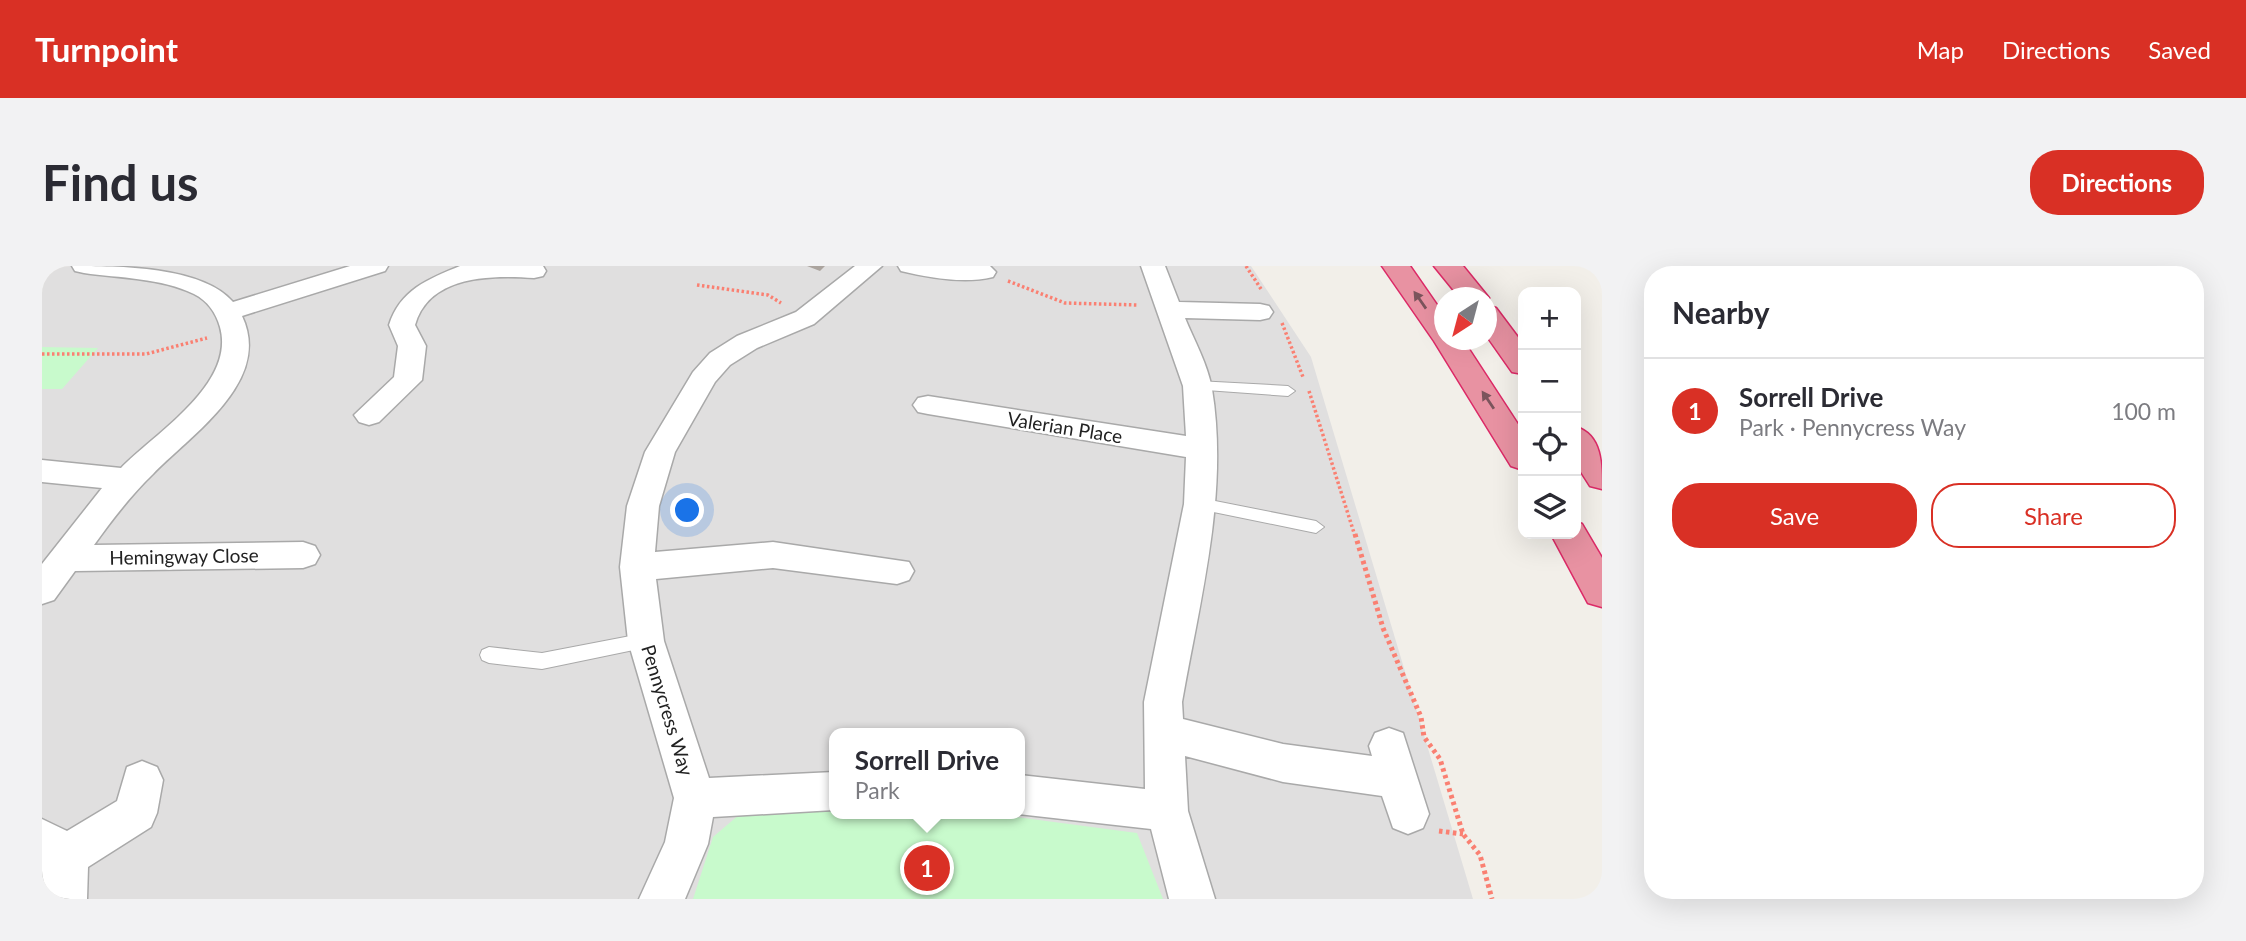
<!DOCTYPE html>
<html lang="en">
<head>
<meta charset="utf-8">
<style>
	:root { --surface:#fff; --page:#f2f2f3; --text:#2b2b33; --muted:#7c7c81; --line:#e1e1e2; --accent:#d93025 }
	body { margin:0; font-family:Lato,sans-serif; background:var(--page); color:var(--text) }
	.controls { position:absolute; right:21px; top:21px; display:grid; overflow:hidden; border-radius:14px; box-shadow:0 7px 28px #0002 }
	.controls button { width:63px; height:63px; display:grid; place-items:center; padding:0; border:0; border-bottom:2px solid var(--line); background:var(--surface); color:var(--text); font:35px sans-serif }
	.compass { position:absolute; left:1392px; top:21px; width:63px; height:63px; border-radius:50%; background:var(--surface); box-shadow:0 7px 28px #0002; rotate:216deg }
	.you { position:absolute; left:646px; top:245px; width:24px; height:24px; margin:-18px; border:5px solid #fff; border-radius:50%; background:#1a73e8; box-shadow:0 0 0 10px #1a73e833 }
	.badge { display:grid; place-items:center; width:46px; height:46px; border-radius:50%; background:var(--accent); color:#fff; font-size:23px; font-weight:700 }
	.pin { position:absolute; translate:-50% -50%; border:4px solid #fff; box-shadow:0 2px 7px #0006 }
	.popup { position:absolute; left:787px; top:462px; width:196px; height:91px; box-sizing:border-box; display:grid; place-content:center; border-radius:14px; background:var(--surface); filter:drop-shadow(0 2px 5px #0005); font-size:23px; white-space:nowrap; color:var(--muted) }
	.popup b { font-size:26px; color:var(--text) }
	.popup::after { content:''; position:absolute; left:50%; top:100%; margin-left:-14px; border:14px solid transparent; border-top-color:var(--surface) }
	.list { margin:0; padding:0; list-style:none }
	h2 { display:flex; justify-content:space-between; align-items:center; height:91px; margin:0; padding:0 28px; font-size:30px }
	h2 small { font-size:23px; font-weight:400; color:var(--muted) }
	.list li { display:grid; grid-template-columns:46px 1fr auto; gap:21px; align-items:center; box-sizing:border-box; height:105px; padding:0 28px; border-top:2px solid var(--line) }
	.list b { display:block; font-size:26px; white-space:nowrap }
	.list p { margin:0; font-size:23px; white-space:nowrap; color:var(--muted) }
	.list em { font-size:23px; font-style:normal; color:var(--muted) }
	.actions { display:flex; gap:14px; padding:21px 28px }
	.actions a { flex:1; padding:16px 0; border:2px solid var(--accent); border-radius:28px; text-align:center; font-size:24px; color:var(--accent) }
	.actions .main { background:var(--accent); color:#fff }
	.icon { flex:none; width:38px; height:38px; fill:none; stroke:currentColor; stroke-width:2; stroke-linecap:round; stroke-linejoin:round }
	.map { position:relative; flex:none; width:1560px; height:633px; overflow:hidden; border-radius:28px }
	header { display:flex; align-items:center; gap:42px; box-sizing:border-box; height:98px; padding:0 35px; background:var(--accent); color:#fff }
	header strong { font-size:33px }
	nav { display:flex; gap:38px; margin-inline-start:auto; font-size:24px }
	.intro { display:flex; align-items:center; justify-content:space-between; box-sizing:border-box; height:168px; padding:0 42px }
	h1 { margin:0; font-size:49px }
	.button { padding:18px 32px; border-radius:28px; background:var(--accent); color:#fff; font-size:24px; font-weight:700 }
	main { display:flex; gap:42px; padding:0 42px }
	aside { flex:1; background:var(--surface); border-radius:28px; box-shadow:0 7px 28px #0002 }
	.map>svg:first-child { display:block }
	.residential { fill:#e0dfdf; fill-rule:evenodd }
	.park { fill:#c8facc }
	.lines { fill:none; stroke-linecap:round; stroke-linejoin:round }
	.service-casing { stroke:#a9a9a9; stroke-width:2 }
	.minor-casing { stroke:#a9a9a9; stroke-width:3 }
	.motorway-casing { stroke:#dc2a67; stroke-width:3 }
	.path-far1 { stroke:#fa8072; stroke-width:3.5; stroke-dasharray:2.5 2.5; stroke-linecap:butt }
	.path { stroke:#fa8072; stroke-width:5; stroke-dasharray:3.5 3.5; stroke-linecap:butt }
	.service { fill:#fff; fill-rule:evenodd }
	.minor { fill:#fff; fill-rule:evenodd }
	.motorway { fill:#e892a2; fill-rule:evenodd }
	.wall { fill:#aba49e }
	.oneway { fill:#7b545c }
	.labels { text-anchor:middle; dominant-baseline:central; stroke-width:5; stroke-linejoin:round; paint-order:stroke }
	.street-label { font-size:19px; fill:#222; stroke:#fff }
</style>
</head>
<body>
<header>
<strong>Turnpoint</strong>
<nav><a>Map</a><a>Directions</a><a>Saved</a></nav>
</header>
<div class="intro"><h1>Find us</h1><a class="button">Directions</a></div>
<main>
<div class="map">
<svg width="1560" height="633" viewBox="0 0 1560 633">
	<rect width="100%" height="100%" fill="#f2efe9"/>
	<path class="residential" d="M0,0h1209l60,91 162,542h-1431zM792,467h186v81h-186z"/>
	<path class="park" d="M0,81l56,1 -36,41h-20z
		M792,545v3l174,2 129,17 26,66h-470l20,-62 27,-23z"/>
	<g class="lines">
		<g class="service-casing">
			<path id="service" d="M1155,115l91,5 7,5 -7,5 -96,-7 -2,-3z
				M1158,232l116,23 8,6 -8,6 -122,-25 -2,-4z
				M604,367l7,3 2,5 -2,5 -111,23 -53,-6 -7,-3 -2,-5 2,-5 7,-3 53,6z"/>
		</g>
		<g class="minor-casing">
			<path id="minor" d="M30,0c46,0 130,0 161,36l117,-36h38l-3,5 -143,45c31,65 -50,118 -89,158 -22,21 -41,46 -59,71l209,-3 12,4 5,9 -5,9 -12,4 -228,3 -21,29 -12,4v-40l60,-76 -60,-6v-22l79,8c34,-35 115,-84 99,-141 -4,-14 -12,-26 -26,-33 -32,-16 -75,-16 -110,-21l-9,-2z
				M418,0h83l3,5 -3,5 -9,2c-42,-3 -105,-3 -119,47l11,21 -4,34 -43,42 -10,3 -10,-3 -5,-7 40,-38 4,-31 -9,-21c11,-35 39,-46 71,-59z
				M813,0h27l-68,58 -57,24 -27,17 -15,17 -40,70 -16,54 -4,46 118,-10 136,20 5,9 -5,9 -12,4 -124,-16 -117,11 8,62 45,137 125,-6v38l-121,7 -5,27 -23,55h-46l26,-57 9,-44 -46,-157 -8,-74 7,-61 18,-54 48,-80 17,-19 27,-17 59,-24z
				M856,0h92l6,6 -3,5c-29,7 -63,1 -92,-6z
				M1099,0h24l14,36 81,2 9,2 4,6 -4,6 -9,2 -75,-2c9,22 23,47 27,71 17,104 -12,210 -30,313l1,17 100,25 89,12 -3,-10 6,-13 14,-5 14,5 26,81 -6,14 -15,6 -15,-6 -11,-32 -99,-14 -98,-26 3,55 27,88h-46l-18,-70 -133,-15 2,-39 125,14 -1,-87 40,-198 2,-47 -258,-43 -10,-2 -5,-7 5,-7 10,-2 258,40 -3,-50z
				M100,495l15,6 6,13 -6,33 -6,14 -63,40 -1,32h-45v-80l25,12 50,-30 10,-34z"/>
		</g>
		<g class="motorway-casing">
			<path id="motorway" d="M1340,0h28l34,49v25h19l60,92v38l-12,-4 -77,-125z
				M1392,0h29l26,32 -3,4v-4h-26z
				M1444,39l10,3 27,36v30l-11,-2 -26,-37z
				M1534,161c26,8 26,37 26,62l-12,-3 -14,-22z
				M1534,256l6,2 20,34v49l-14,-4 -37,-69h25z"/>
		</g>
		<path class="path-far1" d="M1204,0l15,23
			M966,15l57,22 73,2
			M655,19l71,10 13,8
			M1240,57l21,54
			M0,88h104l61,-16
			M1267,125l46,145"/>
		<path class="path" d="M1313,268l28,94 38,89 3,20 16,22 23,75 17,21 12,44
			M1397,565l24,3"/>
		<use href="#service" class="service"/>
		<use href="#minor" class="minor"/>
		<use href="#motorway" class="motorway"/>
	</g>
	<path class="wall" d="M765,0h18l-5,5z"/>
	<defs><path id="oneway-solid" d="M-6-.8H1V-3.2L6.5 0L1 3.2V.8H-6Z" transform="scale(1.75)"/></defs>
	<g class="oneway">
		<use href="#oneway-solid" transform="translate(1378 34) rotate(-125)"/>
		<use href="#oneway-solid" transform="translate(1446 134) rotate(-124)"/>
	</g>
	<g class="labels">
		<g class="street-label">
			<text transform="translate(1023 161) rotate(9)">Valerian Place</text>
			<text transform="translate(142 290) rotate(-1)">Hemingway Close</text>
			<text transform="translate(626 444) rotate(73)">Pennycress Way</text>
		</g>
	</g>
</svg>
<div class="controls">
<button>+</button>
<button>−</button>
<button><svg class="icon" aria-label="locate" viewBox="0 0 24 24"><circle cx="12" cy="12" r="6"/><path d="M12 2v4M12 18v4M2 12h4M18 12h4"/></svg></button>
<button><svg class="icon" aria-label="layers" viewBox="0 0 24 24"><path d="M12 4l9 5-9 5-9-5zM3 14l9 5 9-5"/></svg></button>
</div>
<svg class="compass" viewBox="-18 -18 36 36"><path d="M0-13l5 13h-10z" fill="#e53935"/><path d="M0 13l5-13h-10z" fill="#7c7c81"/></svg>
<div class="you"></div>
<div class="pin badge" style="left:885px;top:602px">1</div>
<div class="popup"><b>Sorrell Drive</b>Park</div>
</div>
<aside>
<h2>Nearby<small></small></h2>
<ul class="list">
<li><span class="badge">1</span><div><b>Sorrell Drive</b><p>Park · Pennycress Way</p></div><em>100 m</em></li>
</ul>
<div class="actions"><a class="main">Save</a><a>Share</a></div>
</aside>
</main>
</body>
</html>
